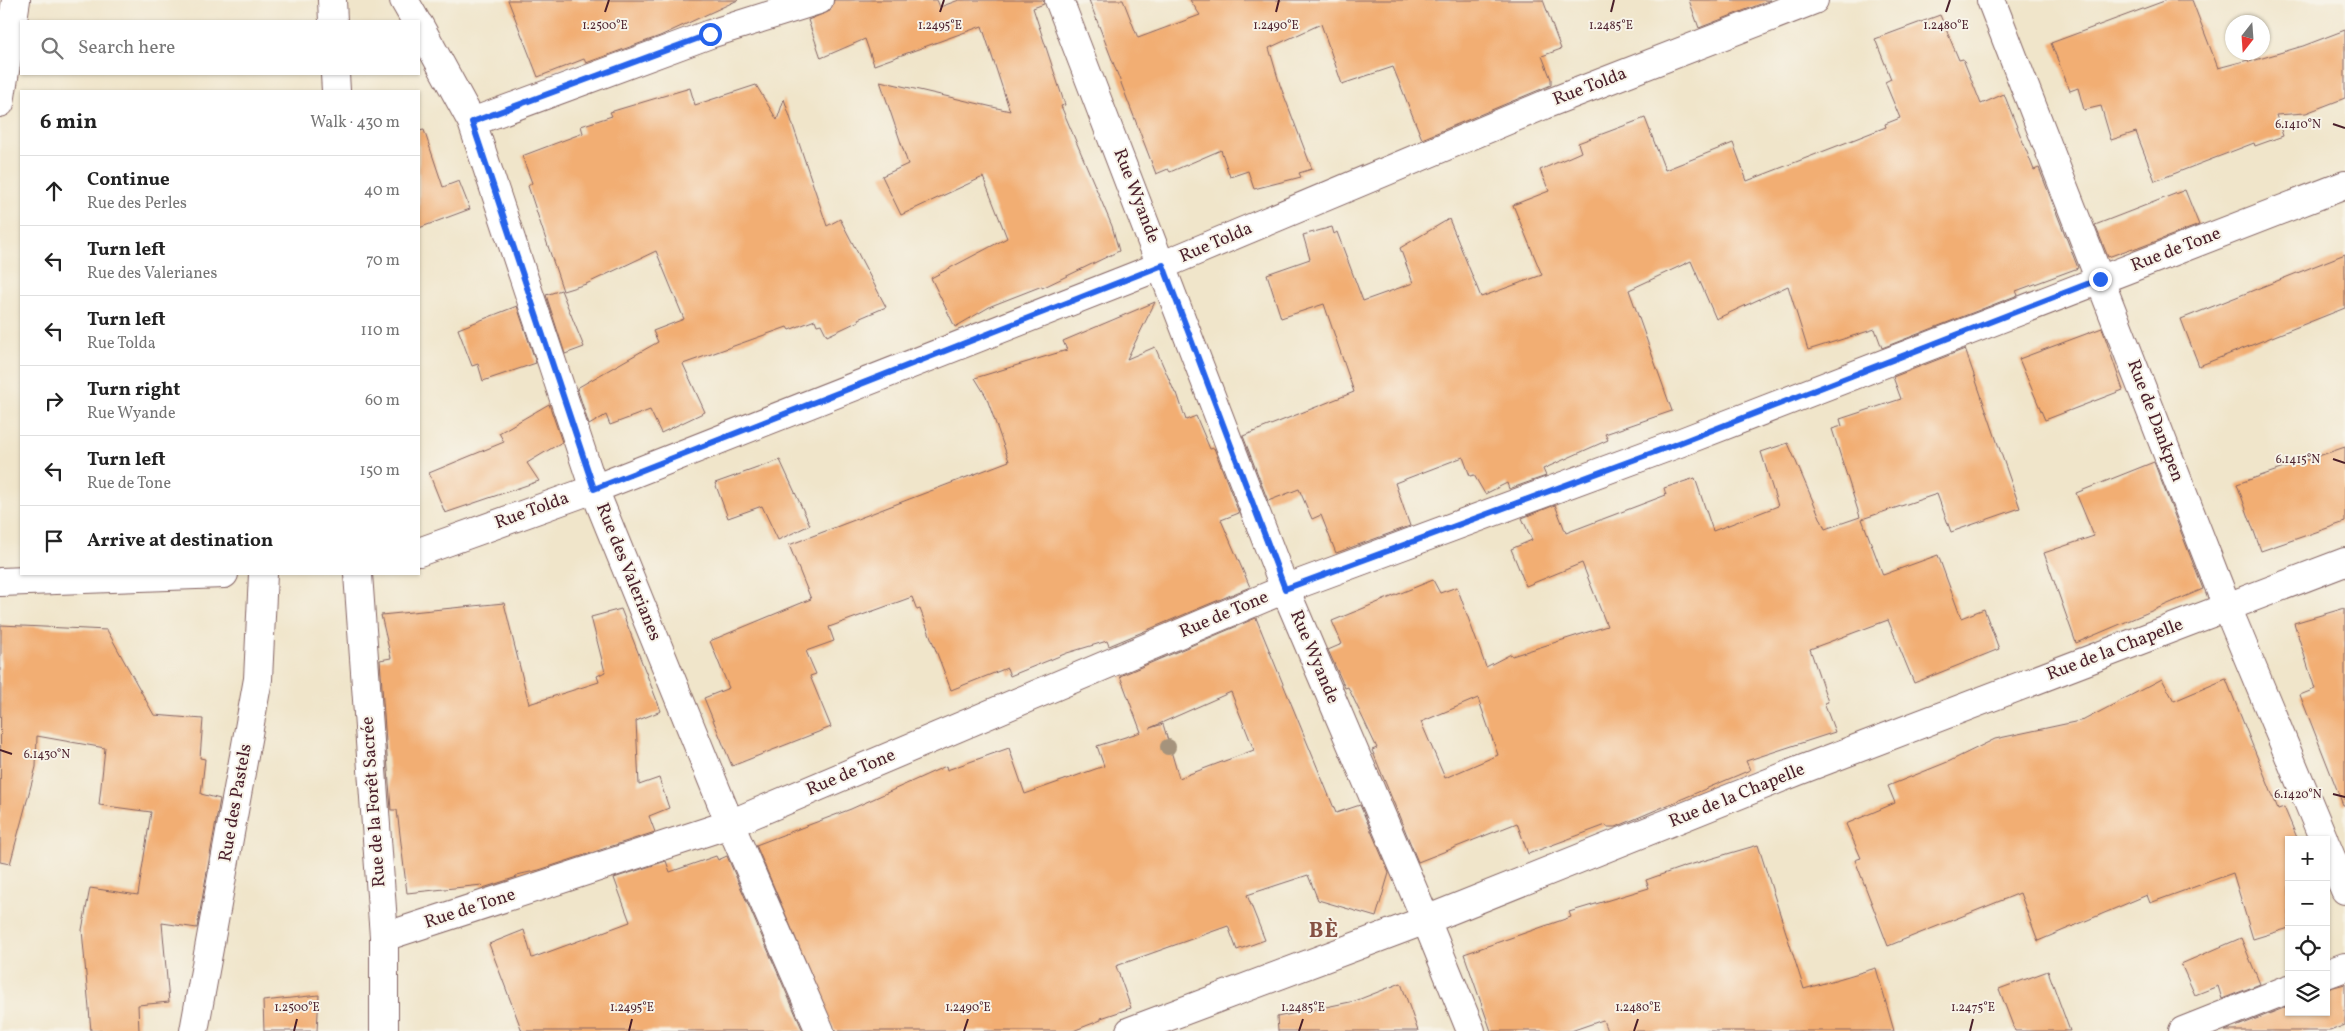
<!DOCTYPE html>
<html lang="en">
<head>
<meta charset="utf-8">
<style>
	:root { --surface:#fff; --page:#f2f2f2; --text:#222; --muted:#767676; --line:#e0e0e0 }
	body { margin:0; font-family:Vollkorn,serif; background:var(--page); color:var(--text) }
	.controls { position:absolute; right:15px; bottom:15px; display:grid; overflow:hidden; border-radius:0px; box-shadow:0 1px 4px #0004 }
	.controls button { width:45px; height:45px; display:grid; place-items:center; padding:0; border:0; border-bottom:1px solid var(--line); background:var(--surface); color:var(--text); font:25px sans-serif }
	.compass { position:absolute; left:2225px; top:15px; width:45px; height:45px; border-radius:50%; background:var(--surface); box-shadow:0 1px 4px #0004; rotate:197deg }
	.stop { position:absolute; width:15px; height:15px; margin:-11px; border:4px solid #2563eb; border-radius:50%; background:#fff }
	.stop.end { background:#2563eb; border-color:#fff; box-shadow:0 1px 5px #0008 }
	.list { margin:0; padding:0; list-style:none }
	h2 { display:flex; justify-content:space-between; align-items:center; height:65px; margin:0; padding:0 20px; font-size:21px }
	h2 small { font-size:16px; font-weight:400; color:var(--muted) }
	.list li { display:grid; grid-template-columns:32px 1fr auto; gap:15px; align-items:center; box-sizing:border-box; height:70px; padding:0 20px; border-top:1px solid var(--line) }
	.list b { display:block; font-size:19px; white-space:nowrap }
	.list p { margin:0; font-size:16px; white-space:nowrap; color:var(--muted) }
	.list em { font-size:16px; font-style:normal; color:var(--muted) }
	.icon { flex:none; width:28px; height:28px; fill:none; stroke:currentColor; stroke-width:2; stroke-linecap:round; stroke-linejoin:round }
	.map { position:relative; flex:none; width:2345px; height:1031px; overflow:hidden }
	.search { position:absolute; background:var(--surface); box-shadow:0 1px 4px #0004; left:20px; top:20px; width:400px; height:55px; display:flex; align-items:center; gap:12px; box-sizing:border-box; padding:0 18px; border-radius:0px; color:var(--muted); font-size:19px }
	.panel { position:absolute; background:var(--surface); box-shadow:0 1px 4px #0004; left:20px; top:90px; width:400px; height:485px; border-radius:0px }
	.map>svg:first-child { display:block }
	.building { fill:#f2ae73; fill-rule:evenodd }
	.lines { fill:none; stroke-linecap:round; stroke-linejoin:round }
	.minor-casing { stroke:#846463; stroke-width:30 }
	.minor { stroke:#fff; stroke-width:28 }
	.tree { fill:#a5937c }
	.route { stroke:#2563eb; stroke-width:6 }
	.ticks { fill:none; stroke:#4a1f2b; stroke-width:2 }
	.labels { text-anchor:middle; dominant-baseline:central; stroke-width:4; stroke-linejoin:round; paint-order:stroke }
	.street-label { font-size:18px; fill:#4a1f2b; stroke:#f7f3e8 }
	.district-label { font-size:22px; font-weight:bold; letter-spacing:1px; fill:#855144; stroke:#f7f3e8 }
	.ticks-label { font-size:12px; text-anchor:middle; fill:#4a1f2b; stroke:#f7f3e8; stroke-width:4; stroke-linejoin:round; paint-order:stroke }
</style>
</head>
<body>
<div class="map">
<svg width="2345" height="1031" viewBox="0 0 2345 1031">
	<rect width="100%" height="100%" fill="#f7f3e8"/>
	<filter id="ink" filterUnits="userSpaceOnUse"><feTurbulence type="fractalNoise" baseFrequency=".02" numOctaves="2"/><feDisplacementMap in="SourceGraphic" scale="10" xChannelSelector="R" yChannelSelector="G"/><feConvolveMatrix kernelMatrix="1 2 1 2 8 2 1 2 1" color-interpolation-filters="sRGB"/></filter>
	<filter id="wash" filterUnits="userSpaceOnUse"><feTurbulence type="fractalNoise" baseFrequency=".0096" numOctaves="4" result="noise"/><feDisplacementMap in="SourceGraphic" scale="20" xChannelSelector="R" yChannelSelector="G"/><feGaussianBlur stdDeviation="1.12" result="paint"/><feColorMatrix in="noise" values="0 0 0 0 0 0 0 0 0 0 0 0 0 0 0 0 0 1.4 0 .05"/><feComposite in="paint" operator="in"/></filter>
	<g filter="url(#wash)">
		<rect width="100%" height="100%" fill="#f0e5ca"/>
		<g id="blocks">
			<path class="building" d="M508,0h230l-78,36 -74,27 -2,-4 -46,18z
				M834,0h103l3,7 19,-7h84l1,4 -11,4 32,97 -4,1 51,120 7,25 -77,37v-2l-51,20 -36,21 -24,-49 76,-40 -24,-61 -82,38 -19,-39 26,-12 -28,-83 130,30 -28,-85 -108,39 -9,-26 -44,19 -13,-38 22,-9z
				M1089,0h34l15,38 62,-23 -10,-15h353l18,49 -19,7 9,23v6l-129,54 -29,-72 -51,17 -21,-60 -52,24 11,37 32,84 -13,4 2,4 -47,12 -6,-18 -18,6 -9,-27 -51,22 -2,-3 -12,5z
				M1689,0h82l-72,28z
				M2167,0h25l26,68 30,-8 1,2 54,-16 42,-16v68l-39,15 -30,2 7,21 -28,10 -1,-3 -99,38 -19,-49 -25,8 -10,-34 -17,4 -6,-22 -8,3 -19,-48z
				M1940,15l19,45 4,-1 18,45 23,-10 30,76 5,-2 39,100 -62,23 2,4 -136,53 -7,-19 -67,21 -20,-64 -72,33 -25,-58 -62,29 43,121 -67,23 3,6 -65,29 3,7 -37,13 -2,-6 -22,11 -11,-19 -4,1 -7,-19 -68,26 15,43 -74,27 -15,-38 -9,4 -13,-30 -31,12 -25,-65 111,-44 -30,-88 -43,14 -14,-44 43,-15 -7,-24 29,-8 2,7 3,-2 26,69 50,-18 -13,-35 49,-29 32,78 61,-22 -29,-70 36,-14 -9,-21 41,-18 -3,-9 67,-25 20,52 68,-27 14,38 139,-54 -1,-3 15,-6 -15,-36 6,-3 -16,-40z
				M756,85l21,35 7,-21 43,127 13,-7 46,88 -28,12 1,2 -32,15 -6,-12 -4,1 -2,-5 -26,10 -2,-3 -104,37 22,48 -44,21 -11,-23 -40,15 -4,-10 -17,10 -12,-37 81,-46 -5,-11 31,-12 -28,-68 -70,33 -23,7 -35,-105 4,-3 -10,-27 61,-23 -2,-7 31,-10 -2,-4 80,-24 5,17z
				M424,130l19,57 16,-6 11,28 -51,19v-97z
				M2185,190l14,35 -66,25v-2l-25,9 -13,-32z
				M2345,254v54l-146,58 -18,-47z
				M561,290l23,57 -19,7 -19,-59z
				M1155,302l-28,57 28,-12 20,46h2l9,27 10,-4 14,33 4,-1 25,65 -18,7 29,67 -141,59 -2,-5 -40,12 -57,23 -3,-8 -56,22 -31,-81 -3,1 -5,-13 -83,30 5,14 -28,10 10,23 -6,2 21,51 -99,39 -28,-68 25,-10 -19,-47 101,-42 -22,-54 220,-84 -23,-65 -11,-18 92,-28 -4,-9z
				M517,306l19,57 -53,18 -5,-17 -6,2 -14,-37z
				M2102,328l21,62 -78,30 -26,-61z
				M1965,349l55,159 -69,24 -14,-38 -75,25 21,56 55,-20 23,63 23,-9 15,40 -85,34 -26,-63 -78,29 18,53 -4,1 11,29 -89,29 4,9 -134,57h-9l-1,-2 -78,29 -11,-31 -99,39 -46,-112 5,-2 -29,-61 -3,1 -17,-38 14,-6 -10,-23 101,-41 7,13 17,-6 29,80 25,-13 1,2 95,-30 -25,-63 -56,23 -15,-37 21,-9 -10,-22 33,-13 11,28 100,-38 -2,-7 31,-10 18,53 65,-25 -17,-54 27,-9 37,86 35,-12 -28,-88 10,-3 -2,-7 61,-20 -8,-22zM1478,698l20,57 -53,23 -24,-56z
				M549,404l13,38 -35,21 12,18 -94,32 -16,-40 75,-31 -5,-9z
				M2345,447v75l-84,29 -24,-67z
				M780,460l30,65 -32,15 -16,-34 -34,12 -13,-35z
				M2154,462l49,127 -127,54 -32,-90 50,-17 -18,-43z
				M504,603l25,101 70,-22 -2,-6 8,-4 -14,-55 30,-8 40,102 -25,10 3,64 20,-7 10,30 -20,8 6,16 -116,38 -22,5v2l-34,11 -1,-3 -75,8 -10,-83h-6l-11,-150 11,-2 -10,-43z
				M2345,608v197h-2l-43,-110 15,-6 -21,-66z
				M1256,618l80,195 24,-8 29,68 -13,44 -58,-17 -10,-25 -61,20 18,45 -28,10 -9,-24 -112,40 15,42 -30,10v2l-28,11h-238l-79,-186 95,-36 95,-43 1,4 62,-22 16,46 79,-28 -7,-20 44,-14 -21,-56zM1231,692l23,58 -75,28 -16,-54 -13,4z
				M1,625l106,5 47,85 49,4 -3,39 5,1 -4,35 19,5 -23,129 -35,-5 7,79 -31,3 1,26h-48l-9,-101 8,-42 48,7 13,-83 -52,-7 6,-57 -68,-12 -1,31 -26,97 -10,-2z
				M2162,679l12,22 52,-22 52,130 6,-2 14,33h-9v88l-36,11 -20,-66 -83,30 -3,-8 -109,46 -18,-48 -132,53 -33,-86 6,-2 -15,-34 49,-21 -7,-17 62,-25 45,-22 89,-19z
				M1758,845l46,144 72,-21 18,63h-287l-4,-11 -32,11h-80l-27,-77 107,-37 -2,-5 80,-24 -3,-8 40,-14z
				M716,856l2,4 9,-4 76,175h-281l-33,-87 35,-14 8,28 98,-36 -16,-44 52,-17 4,11z
				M2241,938l19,46 -38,15 -4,-13 -23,9 -14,-31z
				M2048,971l22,60h-55l-16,-42z
				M1401,983l17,48h-140l-1,-14 78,-16z
				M2345,984v41l-15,6h-105l64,-25v6h37v-23z
				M319,995l-2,36h-53l-1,-30z"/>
		</g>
	</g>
	<g filter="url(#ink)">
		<use href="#blocks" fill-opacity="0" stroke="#846463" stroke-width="1"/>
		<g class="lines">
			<g class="minor-casing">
				<path id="minor" d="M332,0l1,21
					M404,0l12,21
					M1059,0l226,589 141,331 45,111
					M1991,0l236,607 97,233
					M419,25l53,97 122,367 136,335 90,207
					M335,74l1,17
					M0,103l16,-103
					M472,122l238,-88 109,-34
					M419,552l175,-63 569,-224 381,-160 270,-105
					M358,574l26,363v94
					M0,582l224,-8
					M2326,845l19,45
					M384,937l346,-113 555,-235 394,-146 666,-258
					M2326,974l19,-7
					M194,1031l64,-352 5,-105
					M1130,1031l296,-111 372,-149 547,-209
					M2183,1031l106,-42"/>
			</g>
			<use href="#minor" class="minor"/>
		</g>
		<circle class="tree" cx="1168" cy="747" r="8"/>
	</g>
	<g class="lines" filter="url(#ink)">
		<path class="route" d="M710,34l-238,88 122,367 569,-224 122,324 394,-146 421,-164"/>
	</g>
	<path class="ticks" d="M605,12l4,-12M940,12l4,-12M1276,12l3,-12M1611,12l3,-12M1946,12l4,-12M2333,124l12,4M2333,459l12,4M0,750l12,4M2333,794l12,3M294,1031l3,-12M629,1031l3,-12M964,1031l4,-12M1299,1031l4,-12M1634,1031l4,-12M1970,1031l3,-12"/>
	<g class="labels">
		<g class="street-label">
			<text transform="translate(1590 87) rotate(-21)">Rue Tolda</text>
			<text transform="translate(1136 196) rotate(69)">Rue Wyande</text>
			<text transform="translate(1216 243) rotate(-23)">Rue Tolda</text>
			<text transform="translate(2176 250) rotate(-21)">Rue de Tone</text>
			<text transform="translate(2155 421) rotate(69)">Rue de Dankpen</text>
			<text transform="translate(532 511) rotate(-20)">Rue Tolda</text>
			<text transform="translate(628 572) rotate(68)">Rue des Valerianes</text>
			<text transform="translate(1224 615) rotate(-23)">Rue de Tone</text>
			<text transform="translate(2115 650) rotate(-21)">Rue de la Chapelle</text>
			<text transform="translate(1314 657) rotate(67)">Rue Wyande</text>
			<text transform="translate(851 773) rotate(-23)">Rue de Tone</text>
			<text transform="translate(1737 796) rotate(-22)">Rue de la Chapelle</text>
			<text transform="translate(374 802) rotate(-94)">Rue de la Forêt Sacrée</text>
			<text transform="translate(236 803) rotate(-80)">Rue des Pastels</text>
			<text transform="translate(470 909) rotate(-18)">Rue de Tone</text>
		</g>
		<g class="district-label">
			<text x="1324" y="931">BÈ</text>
		</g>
	</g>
	<g class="ticks-label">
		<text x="605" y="29">1.2500°E</text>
		<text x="940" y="29">1.2495°E</text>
		<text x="1276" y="29">1.2490°E</text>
		<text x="1611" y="29">1.2485°E</text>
		<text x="1946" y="29">1.2480°E</text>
		<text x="2298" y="128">6.1410°N</text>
		<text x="2298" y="463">6.1415°N</text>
		<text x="47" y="758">6.1430°N</text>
		<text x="2298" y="798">6.1420°N</text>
		<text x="297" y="1011">1.2500°E</text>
		<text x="632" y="1011">1.2495°E</text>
		<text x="968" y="1011">1.2490°E</text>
		<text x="1303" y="1011">1.2485°E</text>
		<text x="1638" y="1011">1.2480°E</text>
		<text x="1973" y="1011">1.2475°E</text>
	</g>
</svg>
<div class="controls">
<button>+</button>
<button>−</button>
<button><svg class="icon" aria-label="locate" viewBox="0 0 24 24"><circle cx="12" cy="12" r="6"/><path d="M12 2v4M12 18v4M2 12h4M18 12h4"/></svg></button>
<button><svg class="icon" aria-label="layers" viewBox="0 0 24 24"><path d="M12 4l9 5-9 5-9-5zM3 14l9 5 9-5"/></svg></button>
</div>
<svg class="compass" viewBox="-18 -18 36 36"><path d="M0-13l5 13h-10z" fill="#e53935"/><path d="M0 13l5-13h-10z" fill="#767676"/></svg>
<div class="stop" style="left:710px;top:34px"></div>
<div class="stop end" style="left:2100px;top:279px"></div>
<div class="search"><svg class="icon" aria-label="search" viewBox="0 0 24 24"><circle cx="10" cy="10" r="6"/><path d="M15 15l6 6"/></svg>Search here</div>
<section class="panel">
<h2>6 min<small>Walk · 430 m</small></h2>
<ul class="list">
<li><svg class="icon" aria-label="ahead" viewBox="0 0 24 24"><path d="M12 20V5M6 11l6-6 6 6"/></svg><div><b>Continue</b><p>Rue des Perles</p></div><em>40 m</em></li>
<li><svg class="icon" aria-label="left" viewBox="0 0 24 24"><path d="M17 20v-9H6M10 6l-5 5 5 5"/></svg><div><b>Turn left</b><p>Rue des Valerianes</p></div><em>70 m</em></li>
<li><svg class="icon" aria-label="left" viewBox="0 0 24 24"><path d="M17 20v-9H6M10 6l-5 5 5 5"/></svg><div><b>Turn left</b><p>Rue Tolda</p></div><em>110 m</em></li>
<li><svg class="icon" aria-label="right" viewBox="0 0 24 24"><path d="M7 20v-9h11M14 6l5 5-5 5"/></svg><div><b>Turn right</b><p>Rue Wyande</p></div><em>60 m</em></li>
<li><svg class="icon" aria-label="left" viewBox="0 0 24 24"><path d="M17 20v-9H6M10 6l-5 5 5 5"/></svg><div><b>Turn left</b><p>Rue de Tone</p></div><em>150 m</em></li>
<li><svg class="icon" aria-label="arrive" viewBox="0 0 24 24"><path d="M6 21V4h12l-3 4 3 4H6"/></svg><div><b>Arrive at destination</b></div></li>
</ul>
</section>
</div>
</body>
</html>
